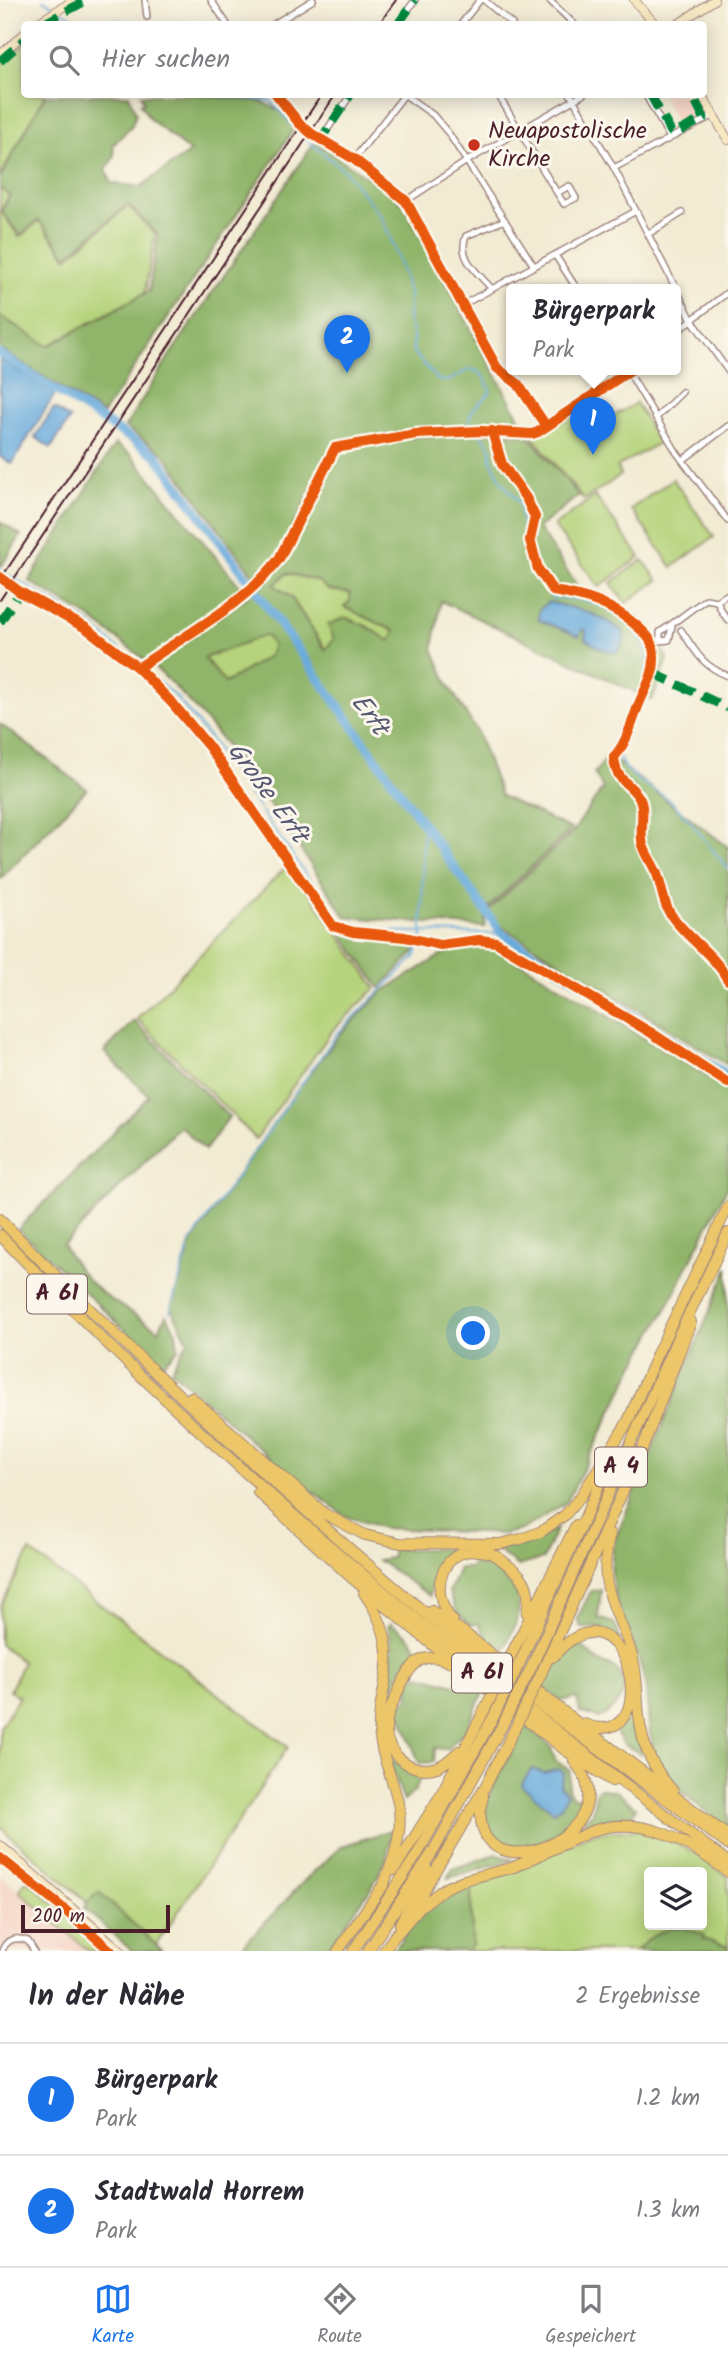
<!DOCTYPE html>
<html lang="de">
<head>
<meta charset="utf-8">
<style>
	:root { --surface:#fff; --page:#f2f2f3; --text:#2b2b33; --muted:#7c7c81; --line:#e1e1e2; --accent:#1a73e8 }
	body { margin:0; font-family:Kalam,sans-serif; background:var(--page); color:var(--text) }
	.controls { position:absolute; right:21px; bottom:21px; display:grid; overflow:hidden; border-radius:7px; box-shadow:0 4px 18px #0003 }
	.controls button { width:63px; height:63px; display:grid; place-items:center; padding:0; border:0; border-bottom:2px solid var(--line); background:var(--surface); color:var(--text); font:35px sans-serif }
	.scale { position:absolute; left:21px; bottom:18px; width:149px; box-sizing:border-box; padding-left:7px; border:4px solid #4a1f2b; border-top:0; font-size:19px; line-height:24px; white-space:nowrap; color:#4a1f2b; -webkit-text-stroke:5px #fbf7ec; paint-order:stroke }
	.you { position:absolute; left:474px; top:1334px; width:24px; height:24px; margin:-18px; border:5px solid #fff; border-radius:50%; background:#1a73e8; box-shadow:0 0 0 10px #1a73e833 }
	.badge { display:grid; place-items:center; width:46px; height:46px; border-radius:50%; background:var(--accent); color:#fff; font-size:23px; font-weight:700 }
	.pin { position:absolute; translate:-50% -58px; filter:drop-shadow(0 2px 4px #0008) }
	.pin::after { content:''; position:absolute; top:37px; width:24px; height:21px; background:inherit; clip-path:polygon(0 0,100% 0,50% 100%) }
	.popup { position:absolute; left:506px; top:284px; width:175px; height:91px; box-sizing:border-box; display:grid; place-content:center; border-radius:7px; background:var(--surface); filter:drop-shadow(0 2px 5px #0005); font-size:23px; white-space:nowrap; color:var(--muted) }
	.popup b { font-size:26px; color:var(--text) }
	.popup::after { content:''; position:absolute; left:50%; top:100%; margin-left:-14px; border:14px solid transparent; border-top-color:var(--surface) }
	.list { margin:0; padding:0; list-style:none }
	h2 { display:flex; justify-content:space-between; align-items:center; height:91px; margin:0; padding:0 28px; font-size:30px }
	h2 small { font-size:23px; font-weight:400; color:var(--muted) }
	.list li { display:grid; grid-template-columns:46px 1fr auto; gap:21px; align-items:center; box-sizing:border-box; height:112px; padding:0 28px; border-top:2px solid var(--line) }
	.list b { display:block; font-size:26px; white-space:nowrap }
	.list p { margin:0; font-size:23px; white-space:nowrap; color:var(--muted) }
	.list em { font-size:23px; font-style:normal; color:var(--muted) }
	.icon { flex:none; width:38px; height:38px; fill:none; stroke:currentColor; stroke-width:2; stroke-linecap:round; stroke-linejoin:round }
	.map { position:relative; flex:none; width:728px; height:1951px; overflow:hidden }
	.search { position:absolute; background:var(--surface); box-shadow:0 4px 18px #0003; left:21px; right:21px; top:21px; height:77px; display:flex; align-items:center; gap:18px; box-sizing:border-box; padding:0 24px; border-radius:7px; color:var(--muted); font-size:26px }
	.sheet { height:315px; background:var(--surface) }
	nav { display:flex; justify-content:space-around; align-items:center; box-sizing:border-box; height:98px; border-top:2px solid var(--line); background:var(--surface); font-size:19px; color:var(--muted) }
	nav a { display:grid; justify-items:center; gap:4px }
	nav .on { color:var(--accent) }
	.map>svg:first-child { display:block }
	.built { fill:#f5d2c2 }
	.green { fill:#b5d37b; stroke:#807953; stroke-width:2; fill-rule:evenodd }
	.forest { fill:#90b56b; stroke:#6d6a4b; stroke-width:2; fill-rule:evenodd }
	.water { fill:#67aadc; stroke:#586484; stroke-width:2 }
	.lines { fill:none; stroke-linecap:round; stroke-linejoin:round }
	.stream { stroke:#67aadc; stroke-width:2 }
	.river { stroke:#67aadc; stroke-width:9 }
	.minor-casing { stroke:#9e857f; stroke-width:8 }
	.secondary-casing { stroke:#9e857f; stroke-width:10 }
	.motorway-casing { stroke:#9e857f; stroke-width:12 }
	.minor { stroke:#fff; stroke-width:5 }
	.secondary { stroke:#f7e8c3; stroke-width:8 }
	.motorway { stroke:#ecc669; stroke-width:10 }
	.rail { stroke:#4a1f2b; stroke-width:2 }
	.motorway-bridge-casing { stroke:#9e857f; stroke-width:12; stroke-linecap:butt }
	.motorway-bridge { stroke:#ecc669; stroke-width:10 }
	.quiet { stroke:#00873e; stroke-width:9; stroke-dasharray:18 9; stroke-linecap:butt }
	.cycleway-casing { stroke:#fbf7ec; stroke-width:15 }
	.cycleway { stroke:#e8590c; stroke-width:10 }
	.poi-dot { fill:#c8321e; stroke:#fbf7ec; stroke-width:2.5 }
	.labels { text-anchor:middle; dominant-baseline:central; stroke-width:6; stroke-linejoin:round; paint-order:stroke }
	.shield { fill:#fbf7ec; stroke:#7f6065; stroke-width:2 }
	.shield-label { font-size:23px; font-weight:bold; fill:#4a1f2b }
	.poi-label { font-size:24px; fill:#4a1f2b; stroke:#fbf7ec; text-anchor:start }
	.water-label { font-size:26px; font-style:italic; fill:#565772; stroke:#fbf7ec }
</style>
</head>
<body>
<div class="map">
<svg width="728" height="1951" viewBox="0 0 728 1951">
	<rect width="100%" height="100%" fill="#fbf7ec"/>
	<filter id="ink" filterUnits="userSpaceOnUse"><feTurbulence type="fractalNoise" baseFrequency=".0143" numOctaves="2"/><feDisplacementMap in="SourceGraphic" scale="14" xChannelSelector="R" yChannelSelector="G"/><feConvolveMatrix kernelMatrix="1 2 1 2 8 2 1 2 1" color-interpolation-filters="sRGB"/></filter>
	<filter id="wash" filterUnits="userSpaceOnUse"><feTurbulence type="fractalNoise" baseFrequency=".00686" numOctaves="4" result="noise"/><feDisplacementMap in="SourceGraphic" scale="28" xChannelSelector="R" yChannelSelector="G"/><feGaussianBlur stdDeviation="1.57" result="paint"/><feColorMatrix in="noise" values="0 0 0 0 0 0 0 0 0 0 0 0 0 0 0 0 0 1.4 0 .05"/><feComposite in="paint" operator="in"/></filter>
	<g filter="url(#wash)">
		<rect width="100%" height="100%" fill="#f2ebd3"/>
		<path class="built" d="M662,95h23l10,18 -19,9z
			M0,1875l19,16 70,60h-89z"/>
		<path class="green" d="M24,44v50l21,1 -45,81v-111z
			M0,189l9,6 -8,16 18,26 20,-16 28,37 61,-52 27,28 -10,59 -97,53 -48,-30z
			M636,403l23,40 -42,24 4,8 -37,25 -52,-64 29,-14 22,-15 12,20z
			M673,479l41,58 -42,30 -41,-58z
			M595,496l45,61 -41,30 -45,-61z
			M643,560l15,20 -32,23 -15,-20z
			M286,573l32,8 11,9 21,3v8l-5,6 51,24 -7,11 -23,-16 -32,13 -8,11 -35,-53 -17,-12z
			M266,635l8,11 -5,10 -44,27 -21,-25z
			M289,864l87,124 -44,43 -76,108 -119,-120z
			M30,1551l258,196 -132,198 -57,-52 -12,9 -87,-75v-100l19,-30 -9,-6 13,-29 -23,-18v-37z
			M647,1829l45,22 36,26v74h-28l-16,-23c-20,-1 -34,9 -48,23h-168l4,-6 -1,-61 45,-14 78,-37zM649,1872h53v53h-53z
			M27,1880l80,71h-18l-70,-60z"/>
		<path class="forest" d="M45,95h84l7,19 -4,11 -19,20 1,12 -8,12 5,14 29,4 50,-35 -40,-33 -10,-15 4,-2 -3,-7h60l61,7 38,18 -197,294 -103,-65v-33l48,30 101,-55 9,-56 -30,-31 -61,52 -28,-36 -19,16 -18,-25 8,-16 -10,-7v-10z
			M315,142l73,49 15,13 124,228 -42,-3 -91,5 -60,12 -7,9 -46,98 -23,29 -94,-128 -39,-27 45,-72z
			M483,433l45,2 51,60 -41,33 40,59 44,20 28,20 18,32 -16,41 -211,-99 -8,48 15,35 29,48 24,64 70,33 -86,82v16l-139,-10c-60,-87 -115,-181 -194,-252l109,-78 20,-26 53,-111 62,-12zM287,573l31,8 11,9 21,3v8l-6,6 51,24 -5,10 -24,-15 -21,-9 -17,8 6,14 -9,11 -34,-53 -17,-12zM266,635l7,11 -4,10 -44,27 -21,-25z
			M115,444l16,11 114,137 -96,71 -60,-46 -60,-36z
			M0,522l21,13 -20,32 -1,-1z
			M0,724l87,65 -87,90z
			M609,756l119,91v218l-231,-141 -10,-12 87,-82 29,-42 -9,-15z
			M344,932l62,6 13,4 -6,12 -33,34 -38,-54z
			M456,946l39,1 233,142v97l-62,123 -31,55 -68,138 -46,28 -18,4 -119,-6 -39,-12 -68,-52 -106,-94 17,-29 -17,-33 20,-65 101,-146 50,-65 40,-40z
			M134,1021l95,96 -24,33 -25,-24 -117,119c25,46 53,58 96,85l7,-15 10,17 2,17 -16,16 -144,-136 131,-133 -45,-44z
			M728,1267v562c-22,-19 -52,-37 -67,-62 -17,-31 -10,-58 -17,-89 -12,-53 -43,-81 -29,-139z
			M557,1528l-14,31 -25,7 -19,-14v-4l26,-4z
			M393,1549h58l1,4c-15,13 -20,24 -22,43l-52,-36 13,-2z
			M478,1558l13,1c35,40 35,47 11,94l-11,-7 -12,-22h-10l-12,-12 -8,-20 10,-24h11z
			M601,1590l-3,28 16,5 7,17 -21,-12h-19l-4,-9 14,-28z
			M391,1623l19,15 10,15 -16,12 -10,21 -5,-2 3,-35 -4,-23z
			M578,1645c12,5 13,12 22,17 5,3 12,3 16,7 19,18 0,41 -17,49l-19,-6 -3,-14 -16,3 -18,-13 11,-26z
			M419,1675l64,18 -18,38 -18,18 -12,-1 -1,14 -15,1 -21,-56 11,-9v-19z
			M634,1715l8,40 -18,-11 -9,-13z
			M524,1724l26,21 6,16 14,10 -2,18 4,7 10,4c-15,37 -33,41 -70,50 -20,-11 -25,-18 -30,-40z
			M393,1760l27,18 -5,13 -11,10 -14,-38z
			M600,1788l17,4 19,16 -5,8 -23,3 -25,10 -2,-3 11,-14 4,-20z
			M392,1830l-6,30 -14,27 -46,64h-88l69,-73 35,-32z
			M496,1854l17,6 -65,18 4,-9z
			M471,1884l1,61 -4,6h-75c22,-29 40,-60 78,-67z
			M99,1892l57,53 6,6h-30l-48,-43 3,-6z
			M673,1927l11,1 20,7 -1,4 25,8v4h-92l17,-15z"/>
		<path class="water" d="M0,359l55,35 -43,70 -12,-7z
			M54,408l16,11 -19,29 -16,-11z
			M548,602c29,7 53,11 76,31l-1,11 -7,9 -16,-5 -15,-9 1,-8 -4,-2 -3,7 -40,-16v-10z
			M532,1769l13,4 13,-4 6,4 -4,12 7,9 -5,12 -9,5 -30,-24 -1,-4z"/>
		<g class="lines">
			<path class="stream" d="M43,0l14,8
				M62,11l23,13
				M150,23l1,1
				M110,24l5,-4 30,4
				M209,94l62,7 24,27
				M308,141l39,32 33,42 13,29 16,49 -1,27 5,13v19l25,28 10,1 22,-12c12,2 18,12 20,23 -9,12 -21,15 -21,31l17,17 5,8v12l11,22 17,20 6,40 9,31 18,25c15,0 29,1 44,6 33,12 63,43 47,79
				M0,570l86,51 90,76 35,43 127,180 35,11 129,3
				M632,708l-16,34 -1,7 9,18 14,13 32,20 19,20 39,49
				M170,1312l20,-69 147,-209 78,-77 7,-20 1,-114"/>
			<path class="river" d="M0,354l156,101 93,126 253,353 226,141"/>
		</g>
	</g>
	<g filter="url(#ink)">
		<g class="lines">
			<g class="minor-casing">
				<path id="minor" d="M145,0l2,17
					M211,0l16,24
					M484,0l28,24
					M549,0l25,24
					M274,24l39,-24
					M398,24l17,-24
					M461,24l19,-24
					M351,94l-30,45 33,20 52,42 91,167 21,16 28,42 86,-57
					M496,94l4,4c21,35 42,71 64,106l12,-6 -7,-12 -12,7
					M570,94l44,74 78,152 36,51
					M645,94l25,44
					M405,95l28,20 16,19 85,132
					M354,159l51,-65
					M614,168l100,-53
					M406,201l61,-40 117,-67
					M648,234l34,-21
					M555,255l22,34
					M492,289c-14,-16 -35,-31 -26,-53l39,-16
					M464,304l172,-93
					M675,333l53,-41
					M628,371l49,82 51,68
					M656,418l26,-26
					M683,460l45,-34
					M717,601l5,11 6,8
					M672,626l-3,14 -9,1v-9c16,-10 30,-22 46,-33l11,2 11,-7
					M681,630c16,23 20,35 47,46
					M2,1951c4,-12 14,-15 26,-10l6,10"/>
			</g>
			<g class="secondary-casing">
				<path id="secondary" d="M634,0l21,24
					M36,24l38,-24
					M678,24l36,-24
					M0,55l24,-21
					M701,94l27,46
					M0,1845l121,106"/>
			</g>
			<g class="motorway-casing">
				<path id="motorway" d="M0,1219c151,155 311,302 479,438 81,66 166,126 249,188
					M0,1235c221,233 471,435 728,627
					M191,1397l134,117 40,21 35,8 100,1 21,-5 21,-8 23,-16 16,-19 46,-73
					M625,1428l32,-74 71,-147
					M258,1492l95,87 111,92 101,79 47,31
					M610,1534c-15,56 10,76 23,125 6,23 3,47 8,70 4,25 16,44 32,62
					M364,1593c18,25 27,51 22,82 -2,18 -8,35 -7,53 1,23 10,42 16,63 11,34 1,63 -12,95
					M432,1611l30,20 112,89 154,116
					M453,1621c-28,-31 -9,-79 33,-69 9,2 16,8 23,14 18,12 22,26 18,47
					M513,1651l63,-126
					M553,1657c75,-89 115,100 31,67
					M522,1658l91,-204
					M451,1663c-32,-17 -44,8 -55,33 -5,11 -11,23 -10,36 2,24 27,43 51,35 9,-3 15,-10 22,-16
					M532,1666l144,-325 52,-108
					M541,1674l104,-232 46,-120
					M483,1796c-24,109 155,39 91,-35
					M394,1870l45,-72 46,-89
					M414,1907l72,-122 27,-53
					M400,1924l27,-55
					M394,1937l26,-30 25,-19 16,-7 53,-14 78,-36c53,-17 94,10 136,41
					M338,1951l47,-69
					M353,1951l64,-96 77,-139
					M368,1951l66,-101 69,-126
					M384,1951l12,-17"/>
			</g>
			<use href="#minor" class="minor"/>
			<use href="#secondary" class="secondary"/>
			<use href="#motorway" class="motorway"/>
			<path class="rail" d="M379,24l17,-24
				M0,580l322,-486
				M0,600l336,-506"/>
			<g class="motorway-bridge-casing">
				<path id="motorway-bridge" d="M485,1709l28,-58
					M494,1716l28,-58
					M503,1724l29,-58
					M513,1732l28,-58"/>
			</g>
			<use href="#motorway-bridge" class="motorway-bridge"/>
			<path class="quiet" d="M43,24l44,-24
				M398,24l17,-24
				M0,61l24,-21
				M650,94l21,38 3,2 30,-16 -12,-24
				M326,142l-5,-3 30,-45
				M0,622l20,-30
				M653,673l75,35"/>
			<g class="cycleway-casing">
				<path id="cycleway" d="M276,94l23,29 13,11 42,25 52,42 91,167 21,16 28,42
					M492,431l10,33 24,34 9,19 -5,23 8,29 15,22c32,5 59,13 84,35 11,10 17,15 17,31 1,19 -11,34 -17,52 -6,16 -11,35 -23,48 1,27 21,27 27,45 4,13 -2,30 2,43 3,10 10,19 14,29 5,13 6,30 14,41 17,24 43,39 57,65
					M0,577l20,15 66,36 52,40 35,36 36,43 124,179 20,6 52,5 35,8 39,-5 17,2 154,90 78,51
					M138,668c48,-34 105,-62 141,-109l56,-111 81,-14 65,-3 51,3 6,-2 94,-63
					M0,1858l65,52 46,41"/>
			</g>
			<use href="#cycleway" class="cycleway"/>
		</g>
	</g>
	<circle class="poi-dot" cx="474" cy="145" r="7"/>
	<g class="labels">
		<g class="shield">
			<rect x="27" y="1274.5" width="60" height="39" rx="5"/>
			<rect x="595" y="1447.5" width="52" height="39" rx="5"/>
			<rect x="452" y="1653.5" width="60" height="39" rx="5"/>
		</g>
		<g class="shield-label">
			<text x="57" y="1294">A 61</text>
			<text x="621" y="1467">A 4</text>
			<text x="482" y="1673">A 61</text>
		</g>
		<g class="poi-label">
			<text x="488" y="131">Neuapostolische<tspan x="488" dy="28">Kirche</tspan></text>
		</g>
		<g class="water-label">
			<text transform="translate(369 715) rotate(54)">Erft</text>
			<text transform="translate(267 793) rotate(54)">Große Erft</text>
		</g>
	</g>
</svg>
<div class="controls">
<button><svg class="icon" aria-label="layers" viewBox="0 0 24 24"><path d="M12 4l9 5-9 5-9-5zM3 14l9 5 9-5"/></svg></button>
</div>
<div class="scale">200 m</div>
<div class="you"></div>
<div class="pin badge" style="left:593px;top:455px">1</div>
<div class="popup"><b>Bürgerpark</b>Park</div>
<div class="pin badge" style="left:347px;top:373px">2</div>
<div class="search"><svg class="icon" aria-label="search" viewBox="0 0 24 24"><circle cx="10" cy="10" r="6"/><path d="M15 15l6 6"/></svg>Hier suchen</div>
</div>
<section class="sheet">
<h2>In der Nähe<small>2 Ergebnisse</small></h2>
<ul class="list">
<li><span class="badge">1</span><div><b>Bürgerpark</b><p>Park</p></div><em>1.2 km</em></li>
<li><span class="badge">2</span><div><b>Stadtwald Horrem</b><p>Park</p></div><em>1.3 km</em></li>
</ul>
</section>
<nav>
<a class="on"><svg class="icon" aria-label="map" viewBox="0 0 24 24"><path d="M3 6l6-2 6 2 6-2v14l-6 2-6-2-6 2zM9 4v14M15 6v14"/></svg>Karte</a>
<a><svg class="icon" aria-label="directions" viewBox="0 0 24 24"><path d="M12 3l9 9-9 9-9-9zM9 14v-3h6M13 9l2 2-2 2"/></svg>Route</a>
<a><svg class="icon" aria-label="saved" viewBox="0 0 24 24"><path d="M7 4h10v16l-5-4-5 4z"/></svg>Gespeichert</a>
</nav>
</body>
</html>
